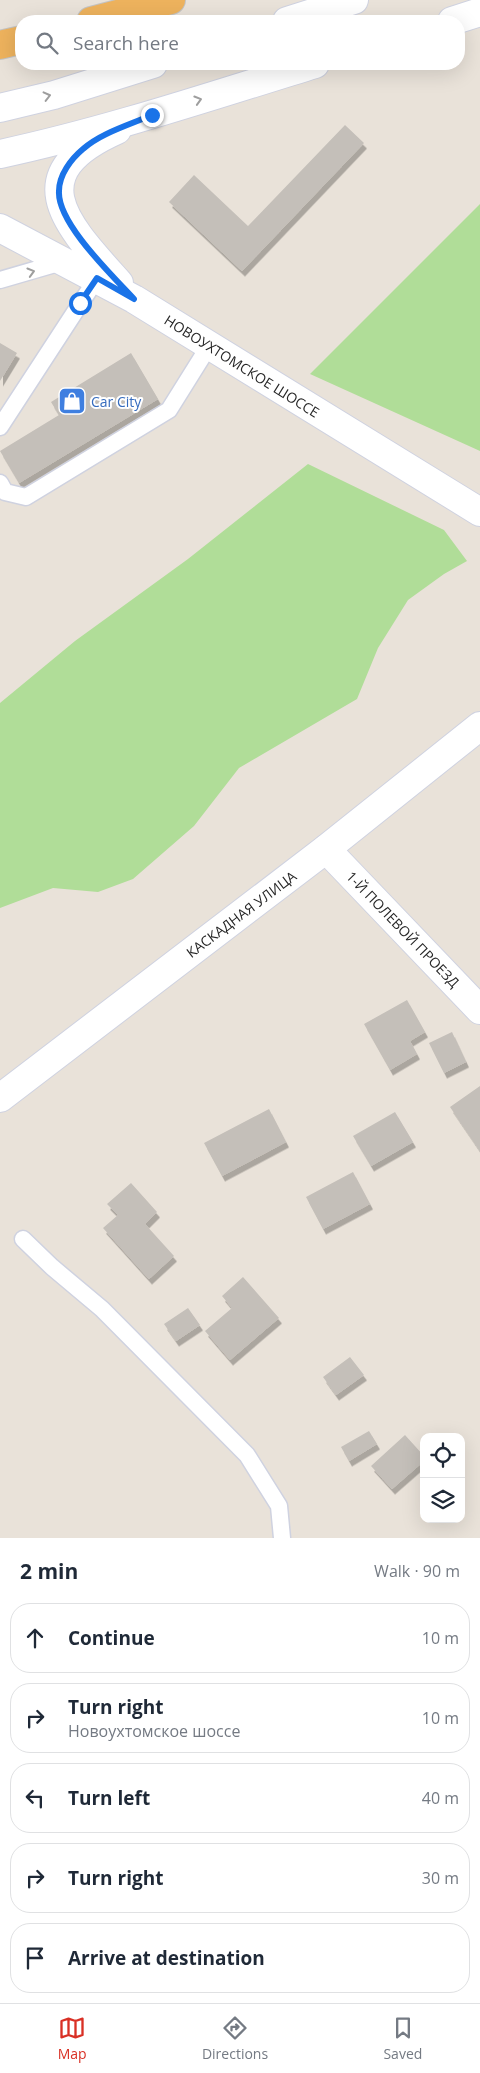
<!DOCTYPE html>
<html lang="en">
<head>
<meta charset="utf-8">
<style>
	:root { --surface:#fff; --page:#f6f6f7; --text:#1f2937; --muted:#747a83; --line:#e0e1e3; --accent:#d93025 }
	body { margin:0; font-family:"Open Sans",sans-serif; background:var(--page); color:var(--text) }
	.controls { position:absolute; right:15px; bottom:15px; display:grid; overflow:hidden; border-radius:10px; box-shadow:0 5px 20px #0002 }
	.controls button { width:45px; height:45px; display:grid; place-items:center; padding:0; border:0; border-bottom:1px solid var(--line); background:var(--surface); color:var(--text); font:25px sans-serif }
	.stop { position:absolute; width:15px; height:15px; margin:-11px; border:4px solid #1a73e8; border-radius:50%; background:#fff }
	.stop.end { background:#1a73e8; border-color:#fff; box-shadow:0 1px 5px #0008 }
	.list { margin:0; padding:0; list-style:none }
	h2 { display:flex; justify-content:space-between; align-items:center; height:65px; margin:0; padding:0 20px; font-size:21px }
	h2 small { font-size:16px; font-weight:400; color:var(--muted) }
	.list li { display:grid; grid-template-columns:32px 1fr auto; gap:15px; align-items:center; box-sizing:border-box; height:70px; margin:0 10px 10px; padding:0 10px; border:1px solid var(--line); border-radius:20px }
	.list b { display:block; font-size:19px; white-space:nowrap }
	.list p { margin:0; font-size:16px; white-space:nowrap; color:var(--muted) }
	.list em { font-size:16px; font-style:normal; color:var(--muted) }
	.icon { flex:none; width:28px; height:28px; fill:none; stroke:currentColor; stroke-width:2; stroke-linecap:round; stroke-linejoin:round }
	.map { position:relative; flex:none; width:480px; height:1538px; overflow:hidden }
	.search { position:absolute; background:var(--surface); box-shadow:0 5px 20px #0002; left:15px; right:15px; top:15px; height:55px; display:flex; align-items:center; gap:12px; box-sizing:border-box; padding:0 18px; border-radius:20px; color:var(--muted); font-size:19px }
	.sheet { height:465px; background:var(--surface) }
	nav { display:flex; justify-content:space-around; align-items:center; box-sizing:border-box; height:70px; border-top:1px solid var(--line); background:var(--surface); font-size:14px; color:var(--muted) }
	nav a { display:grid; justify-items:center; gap:2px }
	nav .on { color:var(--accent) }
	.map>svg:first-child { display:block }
	.green { fill:#b0dd98 }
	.building { fill:#c4bfb9; filter:url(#shadow) }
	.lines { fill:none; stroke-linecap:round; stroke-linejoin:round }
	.service-casing { stroke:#cfd2e0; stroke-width:19 }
	.minor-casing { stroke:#cfd2e0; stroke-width:30 }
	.tertiary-casing { stroke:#cfd2e0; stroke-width:30 }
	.secondary-casing { stroke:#cfd2e0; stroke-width:30 }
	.trunk-casing { stroke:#c3c3c3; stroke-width:30 }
	.service { stroke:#fff; stroke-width:16 }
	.minor { stroke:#fff; stroke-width:28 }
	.tertiary { stroke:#fff; stroke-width:28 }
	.secondary { stroke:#fff; stroke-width:28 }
	.trunk { stroke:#edb25d; stroke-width:28 }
	.oneway { stroke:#9e9e9e }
	.route { stroke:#1a73e8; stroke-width:6 }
	.labels { text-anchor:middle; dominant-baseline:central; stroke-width:4; stroke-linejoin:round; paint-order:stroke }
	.street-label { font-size:14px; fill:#272727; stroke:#fff }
	.shop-label { font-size:14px; fill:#366cbe; stroke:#fff; text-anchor:start }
</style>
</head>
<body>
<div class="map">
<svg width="480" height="1538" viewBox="0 0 480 1538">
	<defs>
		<filter id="shadow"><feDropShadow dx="3" dy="5.5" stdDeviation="0" flood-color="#0004"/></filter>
	</defs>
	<rect width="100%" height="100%" fill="#e9e2d9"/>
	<path class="green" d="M480,204v247l-170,-77z
		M308,464l136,66 23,31 -23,13 -36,26 -30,48 -21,51 -118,69 -45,58 -61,53 -35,13 -45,-4 -53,20v-205l75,-62 113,-82z"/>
	<path class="building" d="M345,125l19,18 -122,128 -73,-69 25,-27 54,51z
		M0,343l17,10 -17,28z
		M131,353l27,46 -139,84 -19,-32 59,-36 -8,-13z
		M407,1000l18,32 -15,9 7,13 -27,16 -26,-46z
		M452,1032l14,30 -22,11 -15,-30z
		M480,1086v65l-30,-44z
		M269,1109l17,33 -64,34 -18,-33z
		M395,1112l18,30 -42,24 -18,-30z
		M353,1172l17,32 -47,25 -17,-32z
		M131,1183l26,29 -12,12 29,32 -25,23 -46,-51 15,-13 -11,-11z
		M243,1277l36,41 -49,42 -25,-29 27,-23 -10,-12z
		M188,1308l12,17 -24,16 -12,-17z
		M350,1357l14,18 -28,20 -13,-18z
		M369,1431l8,13 -28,17 -8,-14z
		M405,1435l19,21v5l-32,28 -21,-23z"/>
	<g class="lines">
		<g class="service-casing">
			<path id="service" d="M0,280l62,-18
				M0,427l97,-149
				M0,483l5,9 21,5 143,-87 40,-64
				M23,1239l29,28 50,42 145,146 32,51 3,32"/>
		</g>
		<g class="minor-casing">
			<path id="minor" d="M326,849l154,161"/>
		</g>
		<g class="tertiary-casing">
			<path id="tertiary" d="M117,130c-101,45 -49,96 2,153
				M0,228l134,71 346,213
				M0,1098l326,-249 154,-123"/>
		</g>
		<g class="secondary-casing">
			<path id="secondary" d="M287,21l67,-21
				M452,21l28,-9
				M0,108l54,-13 99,-31
				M0,154c107,-23 211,-58 315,-90"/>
		</g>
		<g class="trunk-casing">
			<path id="trunk" d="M91,21l80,-21
				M0,45l21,-5"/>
		</g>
		<use href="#service" class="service"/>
		<use href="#minor" class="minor"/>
		<use href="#tertiary" class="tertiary"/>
		<use href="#secondary" class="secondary"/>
		<use href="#trunk" class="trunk"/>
	</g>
	<defs><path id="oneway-chevron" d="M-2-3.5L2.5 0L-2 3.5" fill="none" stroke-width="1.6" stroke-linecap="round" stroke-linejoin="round" transform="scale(1.25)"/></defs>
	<g class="oneway">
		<use href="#oneway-chevron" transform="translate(47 96) rotate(-14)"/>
		<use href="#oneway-chevron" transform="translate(198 100) rotate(-17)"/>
		<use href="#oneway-chevron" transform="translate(31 272) rotate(-16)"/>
	</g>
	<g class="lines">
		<path class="route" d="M80,303l17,-25 37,21c-21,-23 -77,-76 -75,-108 0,-16 12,-32 24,-42 18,-16 46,-24 69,-34"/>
	</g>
	<defs>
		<g id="shop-square" transform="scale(1.4375)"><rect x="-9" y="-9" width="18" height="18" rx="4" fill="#3f7fe0" stroke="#fff"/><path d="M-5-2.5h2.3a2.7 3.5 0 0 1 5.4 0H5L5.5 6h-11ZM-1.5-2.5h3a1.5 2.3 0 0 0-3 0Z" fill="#fff"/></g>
	</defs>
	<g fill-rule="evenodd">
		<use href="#shop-square" x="72" y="401"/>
	</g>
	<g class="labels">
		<g class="street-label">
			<text transform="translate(242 366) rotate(32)">НОВОУХТОМСКОЕ ШОССЕ</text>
			<text transform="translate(241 914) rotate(-37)">КАСКАДНАЯ УЛИЦА</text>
			<text transform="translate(403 929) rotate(46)">1-Й ПОЛЕВОЙ ПРОЕЗД</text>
		</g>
		<g class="shop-label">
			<text x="91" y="401">Car City</text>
		</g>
	</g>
</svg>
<div class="controls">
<button><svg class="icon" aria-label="locate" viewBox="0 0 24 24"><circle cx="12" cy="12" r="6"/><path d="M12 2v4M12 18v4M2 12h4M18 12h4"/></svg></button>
<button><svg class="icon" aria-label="layers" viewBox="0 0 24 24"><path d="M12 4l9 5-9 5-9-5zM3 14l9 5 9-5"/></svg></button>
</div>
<div class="stop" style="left:80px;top:303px"></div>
<div class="stop end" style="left:152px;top:115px"></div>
<div class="search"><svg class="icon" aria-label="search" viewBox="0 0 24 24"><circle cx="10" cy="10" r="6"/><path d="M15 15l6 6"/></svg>Search here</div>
</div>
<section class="sheet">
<h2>2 min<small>Walk · 90 m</small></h2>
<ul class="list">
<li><svg class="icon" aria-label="ahead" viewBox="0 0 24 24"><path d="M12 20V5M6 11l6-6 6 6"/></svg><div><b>Continue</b></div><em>10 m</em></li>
<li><svg class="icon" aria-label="right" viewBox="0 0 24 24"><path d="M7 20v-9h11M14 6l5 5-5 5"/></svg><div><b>Turn right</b><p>Новоухтомское шоссе</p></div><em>10 m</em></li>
<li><svg class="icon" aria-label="left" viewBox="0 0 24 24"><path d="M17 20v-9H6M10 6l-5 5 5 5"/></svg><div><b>Turn left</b></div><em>40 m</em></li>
<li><svg class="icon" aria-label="right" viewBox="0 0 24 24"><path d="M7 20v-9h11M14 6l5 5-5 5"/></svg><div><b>Turn right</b></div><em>30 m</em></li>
<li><svg class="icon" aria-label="arrive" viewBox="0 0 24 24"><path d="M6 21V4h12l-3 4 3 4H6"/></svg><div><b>Arrive at destination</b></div></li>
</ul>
</section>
<nav>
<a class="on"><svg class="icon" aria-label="map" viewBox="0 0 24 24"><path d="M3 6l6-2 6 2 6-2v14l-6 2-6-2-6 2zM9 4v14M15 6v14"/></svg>Map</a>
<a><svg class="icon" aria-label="directions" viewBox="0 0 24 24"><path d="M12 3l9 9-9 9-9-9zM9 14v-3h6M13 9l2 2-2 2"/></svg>Directions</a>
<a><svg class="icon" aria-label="saved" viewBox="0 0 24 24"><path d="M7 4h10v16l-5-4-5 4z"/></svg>Saved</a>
</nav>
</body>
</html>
